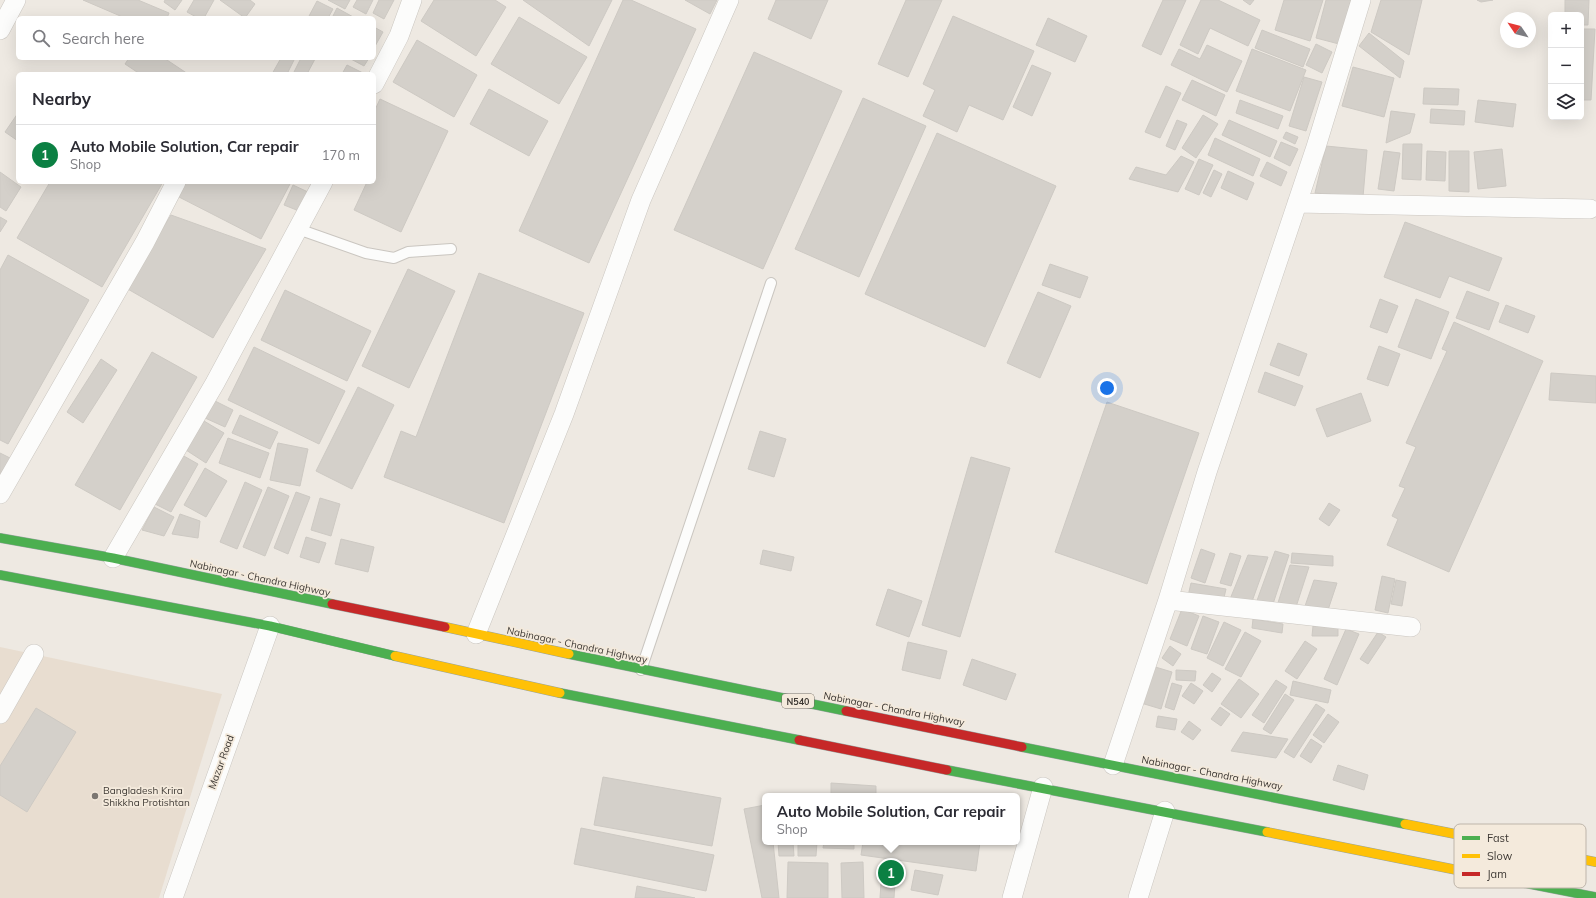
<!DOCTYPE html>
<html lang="en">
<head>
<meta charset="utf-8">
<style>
	:root { --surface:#fff; --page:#f2f2f3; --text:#2b2b33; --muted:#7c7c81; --line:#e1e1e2; --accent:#0b8043 }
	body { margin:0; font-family:Mulish,sans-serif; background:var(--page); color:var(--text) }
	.controls { position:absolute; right:12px; top:12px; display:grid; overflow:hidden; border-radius:6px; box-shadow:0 4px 16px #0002 }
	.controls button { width:36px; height:36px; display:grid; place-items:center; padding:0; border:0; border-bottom:1px solid var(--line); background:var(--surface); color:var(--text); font:20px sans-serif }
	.compass { position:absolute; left:1500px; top:12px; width:36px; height:36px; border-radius:50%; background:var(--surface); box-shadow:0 4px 16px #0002; rotate:305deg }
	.you { position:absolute; left:1107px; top:388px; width:14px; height:14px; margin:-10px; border:3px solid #fff; border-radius:50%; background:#1a73e8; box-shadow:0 0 0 6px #1a73e833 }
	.badge { display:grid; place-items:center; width:26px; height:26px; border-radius:50%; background:var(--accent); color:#fff; font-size:13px; font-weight:700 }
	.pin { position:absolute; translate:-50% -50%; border:2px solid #fff; box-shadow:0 1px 4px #0006 }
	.popup { position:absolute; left:762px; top:793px; width:258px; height:52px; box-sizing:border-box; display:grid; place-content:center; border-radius:6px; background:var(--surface); filter:drop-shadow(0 1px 3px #0005); font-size:13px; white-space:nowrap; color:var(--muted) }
	.popup b { font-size:15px; color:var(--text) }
	.popup::after { content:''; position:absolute; left:50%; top:100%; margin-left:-8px; border:8px solid transparent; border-top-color:var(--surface) }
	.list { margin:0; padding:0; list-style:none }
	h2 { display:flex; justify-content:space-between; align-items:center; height:52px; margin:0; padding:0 16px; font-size:17px }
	h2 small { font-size:13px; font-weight:400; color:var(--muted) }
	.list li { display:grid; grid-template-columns:26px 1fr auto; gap:12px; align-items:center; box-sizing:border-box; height:60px; padding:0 16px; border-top:1px solid var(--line) }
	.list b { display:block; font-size:15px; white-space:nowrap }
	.list p { margin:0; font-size:13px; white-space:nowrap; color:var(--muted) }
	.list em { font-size:13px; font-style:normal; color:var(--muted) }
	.icon { flex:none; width:22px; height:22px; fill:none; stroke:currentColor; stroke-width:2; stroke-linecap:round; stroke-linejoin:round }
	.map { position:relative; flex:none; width:1596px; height:898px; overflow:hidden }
	.search { position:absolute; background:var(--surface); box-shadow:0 4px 16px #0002; left:16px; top:16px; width:360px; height:44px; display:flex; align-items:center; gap:10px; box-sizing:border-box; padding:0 14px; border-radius:6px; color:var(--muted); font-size:15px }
	.panel { position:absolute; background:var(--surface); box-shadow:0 4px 16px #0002; left:16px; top:72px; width:360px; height:112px; border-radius:6px }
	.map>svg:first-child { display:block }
	.built { fill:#e8ddd0 }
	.building { fill:#d4d0ca; stroke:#cdc9c3 }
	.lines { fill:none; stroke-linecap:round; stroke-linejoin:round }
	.lane-casing { stroke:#cac6c0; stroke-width:12 }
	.street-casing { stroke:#cac6c0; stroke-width:20 }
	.fast-casing { stroke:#96a39f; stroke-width:10 }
	.slow-casing { stroke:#96a39f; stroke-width:10 }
	.jam-casing { stroke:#96a39f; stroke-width:10 }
	.lane { stroke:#fcfcfb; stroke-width:10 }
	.street { stroke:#fcfcfb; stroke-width:19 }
	.fast { stroke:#4caf50; stroke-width:9 }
	.slow { stroke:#ffc107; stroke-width:9 }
	.jam { stroke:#c62828; stroke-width:9 }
	.poi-dot { fill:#7c7772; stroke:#f4eadc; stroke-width:1.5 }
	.labels { text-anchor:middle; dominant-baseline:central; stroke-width:3.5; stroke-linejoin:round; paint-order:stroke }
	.shield { fill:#f4eadc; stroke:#756f67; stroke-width:1 }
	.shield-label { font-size:9px; font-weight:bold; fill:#3f3a35 }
	.street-label { font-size:10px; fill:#3f3a35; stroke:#f4eadc }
	.poi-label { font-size:10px; fill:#3f3a35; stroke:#f4eadc; text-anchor:start }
	.key { fill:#f4eadc; stroke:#beb5aa; stroke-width:1 }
	.key-label { font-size:11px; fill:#3f3a35 }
</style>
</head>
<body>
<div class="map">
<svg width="1596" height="898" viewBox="0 0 1596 898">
	<rect width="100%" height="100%" fill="#eee9e2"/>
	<path class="built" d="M0,647l222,47 -63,204h-159z"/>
	<path class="building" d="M83,0h55l31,13 -2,5h-42z
		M165,0h17l-7,10 -11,-8z
		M194,0h20l-10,18h-6l-11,-6z
		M220,0h30l5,4 -10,14z
		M328,0h22l-5,9z
		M357,0h16l-7,14 -13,-7z
		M379,0h15l-10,19 -11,-6z
		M434,0h61l11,7 -30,49 -55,-35z
		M523,0h89l-23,46z
		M623,0h8l65,29 -107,234 -70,-32z
		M685,0h32l-7,14z
		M776,0h52l-17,39 -43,-20z
		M906,0h36l-34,77 -30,-13z
		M1163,0h23l-25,55 -19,-9z
		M1201,0h17l42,20 -12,26 -38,-18 -12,26 -18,-9z
		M1243,0h11l-4,5z
		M1284,0h39l-13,41 -35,-11z
		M1326,0h25l-12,44 -23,-6z
		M1381,0h41l-13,55 -38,-23z
		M1477,0h16l-12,2z
		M1565,0h24l-1,25h-7v-10h-16z
		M317,1l16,8 -5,9h-20z
		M337,8l18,10h-23z
		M953,16l81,35 -31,69 -34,-15 -12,27 -34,-16 12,-26 -12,-6z
		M519,17l68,40 -28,47 -68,-40z
		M1048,18l39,18 -12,26 -39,-17z
		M374,27l9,5 -9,16z
		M1581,29h14l-4,71h-10z
		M1262,30l48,19 -7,18 -48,-19z
		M1369,33l35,28 -4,17 -41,-32z
		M417,40l60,35 -23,42 -61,-35z
		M1316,44l16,8 -10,21 -16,-8z
		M1207,45l35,16 -15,31 -56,-27 8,-16 21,10z
		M1252,49l54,21 -16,41 -54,-20z
		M754,52l88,39 -79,178 -89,-39z
		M129,58h35l24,16h-48l-15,-10z
		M281,58h14l-8,16h-15z
		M301,58h11l3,1 -8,15h-14z
		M349,58h20l-5,8z
		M347,65l16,8v1h-21z
		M1032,65l19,8 -19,43 -19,-9z
		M1353,67l41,11 -10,39 -42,-11z
		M1304,77l18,5 -16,49 -17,-5z
		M1192,80l33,15 -9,21 -34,-16z
		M1166,86l15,7 -21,45 -15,-6z
		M1424,88l35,1 -1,16 -35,-1z
		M489,89l59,32 -19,35 -59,-32z
		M863,98l63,28 -67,151 -64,-28z
		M380,99l68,32 -47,101 -47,-22 13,-28h7v-70z
		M1240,100l43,16 -5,13 -42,-16z
		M1478,100l38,4 -3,23 -38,-5z
		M1431,109l34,2 -1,14 -34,-2z
		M1391,111l24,3 -5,19 -24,10z
		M18,113v28l-13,-9z
		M1203,115l15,9 -22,34 -14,-10z
		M1177,120l10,4 -12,26 -9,-4z
		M1229,120l48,21 -7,16 -48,-22z
		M1286,132l12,5 -3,7 -12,-6z
		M937,133l119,53 -71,161 -120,-53z
		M1215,138l45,21 -7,17 -45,-21z
		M1281,142l17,7 -8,17 -16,-8z
		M1403,144h19l-1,36 -19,-1z
		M1326,146l41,4 -4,47 -48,-4z
		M1502,149l4,37 -28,3 -4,-37z
		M1384,151l16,2 -6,38 -16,-2z
		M1427,151l19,1 -1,29 -19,-1z
		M1449,151h20v41l-20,-1z
		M1181,156l13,6 -16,30 -49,-13 7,-12 30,8z
		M1199,159l14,6 -14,30 -14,-6z
		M1267,162l20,10 -6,14 -21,-10z
		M1214,170l8,4 -11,23 -8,-4z
		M1228,171l26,12 -7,17 -26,-12z
		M0,172l21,15 -15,24 -6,-4z
		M50,182h113l-61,105 -85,-49z
		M186,182h99l5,2 -29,55 -82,-42z
		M293,185l15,7 -9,19 -15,-6z
		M171,215l95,34 -53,89 -87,-50z
		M0,217l7,4 -7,11z
		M1405,222l97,36 -13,33 -40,-15 -9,22 -56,-21z
		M8,255l81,45 -81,144 -8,-4v-170z
		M1050,264l38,13 -8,21 -38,-13z
		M408,269l47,22 -46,97 -47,-22z
		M479,273l105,40 -80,210 -120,-46 17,-46 15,6z
		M285,290l86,41 -24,50 -86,-41z
		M1467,291l32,12 -10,27 -33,-12z
		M1038,292l33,14 -31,72 -33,-15z
		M1380,299l18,7 -11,27 -17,-6z
		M1416,299l33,13 -18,47 -33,-12z
		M1506,305l29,11 -7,17 -29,-11z
		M1454,322l89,39 -94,211 -62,-27 11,-26 -6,-3 13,-28 -6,-2 17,-39 -10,-4 41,-92 -5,-2z
		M1278,343l29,11 -8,22 -29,-11z
		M1379,346l21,8 -12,32 -21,-7z
		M254,347l91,44 -26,53 -91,-44z
		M152,352l45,25 -77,133 -45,-25z
		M101,359l16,11 -34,53 -16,-11z
		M1265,372l38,14 -8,20 -37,-14z
		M1551,373l45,3v27l-47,-3z
		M358,387l36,18 -42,84 -36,-18z
		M1361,393l10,28 -44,16 -11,-28z
		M213,400l20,10 -8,17 -20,-9z
		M1107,402l92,31 -52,151 -92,-32z
		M240,415l38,17 -8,17 -38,-16z
		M204,421l20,12 -18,30 -20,-13z
		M760,431l26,8 -12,38 -26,-8z
		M228,438l41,15 -9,25 -41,-15z
		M278,443l30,6 -8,37 -30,-6z
		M0,453l12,6 -12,24z
		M182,455l16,9 -27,48 -16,-8z
		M971,457l39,11 -50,169 -38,-12z
		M205,468l22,13 -21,36 -22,-12z
		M245,482l17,8 -25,59 -17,-7z
		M268,487l21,9 -24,60 -22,-9z
		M296,492l14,5 -22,57 -14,-6z
		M320,498l20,6 -9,32 -20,-6z
		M1329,503l11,7 -11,16 -10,-7z
		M154,507l20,10 -10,19 -22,-6z
		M180,514l20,7 -2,17 -26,-4z
		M306,537l20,6 -7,20 -19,-6z
		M341,539l33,8 -6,25 -33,-8z
		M1201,549l14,5 -10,29 -14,-5z
		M763,550l31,7 -3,14 -31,-7z
		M1275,551l14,4 -17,52 -17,-1z
		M1230,553l11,3 -10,30 -11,-3z
		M1292,553l41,3v10l-42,-3z
		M1248,555l20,2 -18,50 -22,-3z
		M1290,565l19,2 -14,43 -19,-1z
		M1382,576l13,3 -7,34 -13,-3z
		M1314,580l23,3 -9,27 -24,-1z
		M1396,580l10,2 -4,24 -11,-2z
		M1191,583l35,6 -3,13 -35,-6z
		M888,589l34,12 -13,36 -33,-12z
		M1182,609l17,7 -12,30 -17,-7z
		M1203,616l16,6 -12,32 -16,-5z
		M1253,619l30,5 -1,9 -30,-5z
		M1224,622l17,8 -18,36 -16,-8z
		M1313,626h25v10h-26z
		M1346,629l13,5 -22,51 -13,-6z
		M1245,632l16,9 -20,36 -16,-8z
		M1378,632l8,5 -18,27 -8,-5z
		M1305,641l12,8 -20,30 -12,-8z
		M908,642l39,9 -7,28 -38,-9z
		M1170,646l11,8 -8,12 -11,-8z
		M972,659l44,15 -10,26 -43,-15z
		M1152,666l20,6 -11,37 -20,-6z
		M1176,670l20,1 -1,10 -19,-1z
		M1212,673l9,6 -9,13 -9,-7z
		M1239,679l20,15 -18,24 -20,-14z
		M1276,680l11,7 -23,36 -12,-8z
		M1293,681l38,9 -3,13 -38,-8z
		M1172,683l10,3 -8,24 -9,-3z
		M1191,683l12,8 -9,13 -12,-8z
		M1285,694l9,6 -23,34 -8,-5z
		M1316,704l9,6 -31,48 -10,-6z
		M1220,707l10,7 -9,12 -10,-7z
		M36,708l40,24 -49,80 -27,-17v-29z
		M1328,714l11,8 -15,21 -11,-8z
		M1158,716l19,3 -2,11 -19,-3z
		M1189,721l12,9 -8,10 -12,-8z
		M1243,732l45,7 -12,19 -45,-7z
		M1311,739l11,7 -11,17 -11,-7z
		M1338,765l30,10 -4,15 -31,-10z
		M603,777l118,21 -9,48 -118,-21z
		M831,783l45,3v10h-45z
		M765,805v37h8l6,56h-17l-18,-89z
		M581,828l133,27 -8,36 -132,-27z
		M778,842h15l1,14h-15z
		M798,842h19l-1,14h-18z
		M824,842h30v7l-31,-1z
		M863,842h117l-4,29 -115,-16z
		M788,862l40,1v35h-41z
		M863,862l1,36h-22l-1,-35z
		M882,868l14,1 -2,29h-14z
		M915,870l28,5 -5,20 -27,-5z
		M637,886l58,12h-60z"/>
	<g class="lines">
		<g class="lane-casing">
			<path id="lane" d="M298,229l68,24 28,5 14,-6 43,-3
				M641,670l130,-387"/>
		</g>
		<g class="street-casing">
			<path id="street" d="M0,30l16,-30
				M374,84l25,-48 13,-36
				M1297,203l293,6
				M0,494l145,-252 31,-60
				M113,558l102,-175 108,-201
				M1168,600l243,27
				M476,634l88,-220 77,-214 88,-200
				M0,714l34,-60
				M1113,765l55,-165 39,-128 109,-325 45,-147
				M173,898l97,-272
				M1012,898l31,-111
				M1138,898l27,-87"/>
		</g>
		<g class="fast-casing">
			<path id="fast" d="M0,538l113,20 219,46
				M0,575l270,51 125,30
				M569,654l277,57
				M560,693l239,47
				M1022,747l383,77
				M947,770l320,62
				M1457,870l139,27"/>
		</g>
		<g class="slow-casing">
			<path id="slow" d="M445,627l124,27
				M395,656l165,37
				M1405,824l191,38
				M1267,832l190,38"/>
		</g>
		<g class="jam-casing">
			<path id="jam" d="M332,604l113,23
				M846,711l176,36
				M799,740l148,30"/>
		</g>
		<use href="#lane" class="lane"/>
		<use href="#street" class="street"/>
		<use href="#fast" class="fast"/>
		<use href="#slow" class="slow"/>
		<use href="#jam" class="jam"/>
	</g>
	<circle class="poi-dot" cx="95" cy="796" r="4"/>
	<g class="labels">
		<rect class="shield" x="782" y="694" width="32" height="14" rx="3"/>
		<g class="shield-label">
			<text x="798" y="701">N540</text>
		</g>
		<g class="street-label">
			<text transform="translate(260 578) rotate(12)">Nabinagar - Chandra Highway</text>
			<text transform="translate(577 645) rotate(12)">Nabinagar - Chandra Highway</text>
			<text transform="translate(894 709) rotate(11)">Nabinagar - Chandra Highway</text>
			<text transform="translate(221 762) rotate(-70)">Mazar Road</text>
			<text transform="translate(1212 773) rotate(11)">Nabinagar - Chandra Highway</text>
		</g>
		<g class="poi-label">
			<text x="103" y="790">Bangladesh Krira<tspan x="103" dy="12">Shikkha Protishtan</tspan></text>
		</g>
	</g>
	<rect x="1454" y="824" width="132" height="64" rx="6" class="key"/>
	<rect x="1462" y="836" width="18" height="4" fill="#4caf50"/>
	<rect x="1462" y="854" width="18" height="4" fill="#ffc107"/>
	<rect x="1462" y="872" width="18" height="4" fill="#c62828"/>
	<g class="key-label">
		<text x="1487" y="842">Fast</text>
		<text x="1487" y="860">Slow</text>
		<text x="1487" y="878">Jam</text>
	</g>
</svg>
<div class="controls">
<button>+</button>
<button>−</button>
<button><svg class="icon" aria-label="layers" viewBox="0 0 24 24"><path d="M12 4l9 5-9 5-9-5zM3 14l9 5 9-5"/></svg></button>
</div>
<svg class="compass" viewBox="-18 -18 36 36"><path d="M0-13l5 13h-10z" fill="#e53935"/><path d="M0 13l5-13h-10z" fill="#7c7c81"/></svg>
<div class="you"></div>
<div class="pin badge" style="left:891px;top:873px">1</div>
<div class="popup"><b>Auto Mobile Solution, Car repair</b>Shop</div>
<div class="search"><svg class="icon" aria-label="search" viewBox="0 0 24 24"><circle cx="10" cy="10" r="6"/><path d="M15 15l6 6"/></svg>Search here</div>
<section class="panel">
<h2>Nearby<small></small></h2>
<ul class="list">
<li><span class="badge">1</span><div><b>Auto Mobile Solution, Car repair</b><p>Shop</p></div><em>170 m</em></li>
</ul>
</section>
</div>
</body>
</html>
